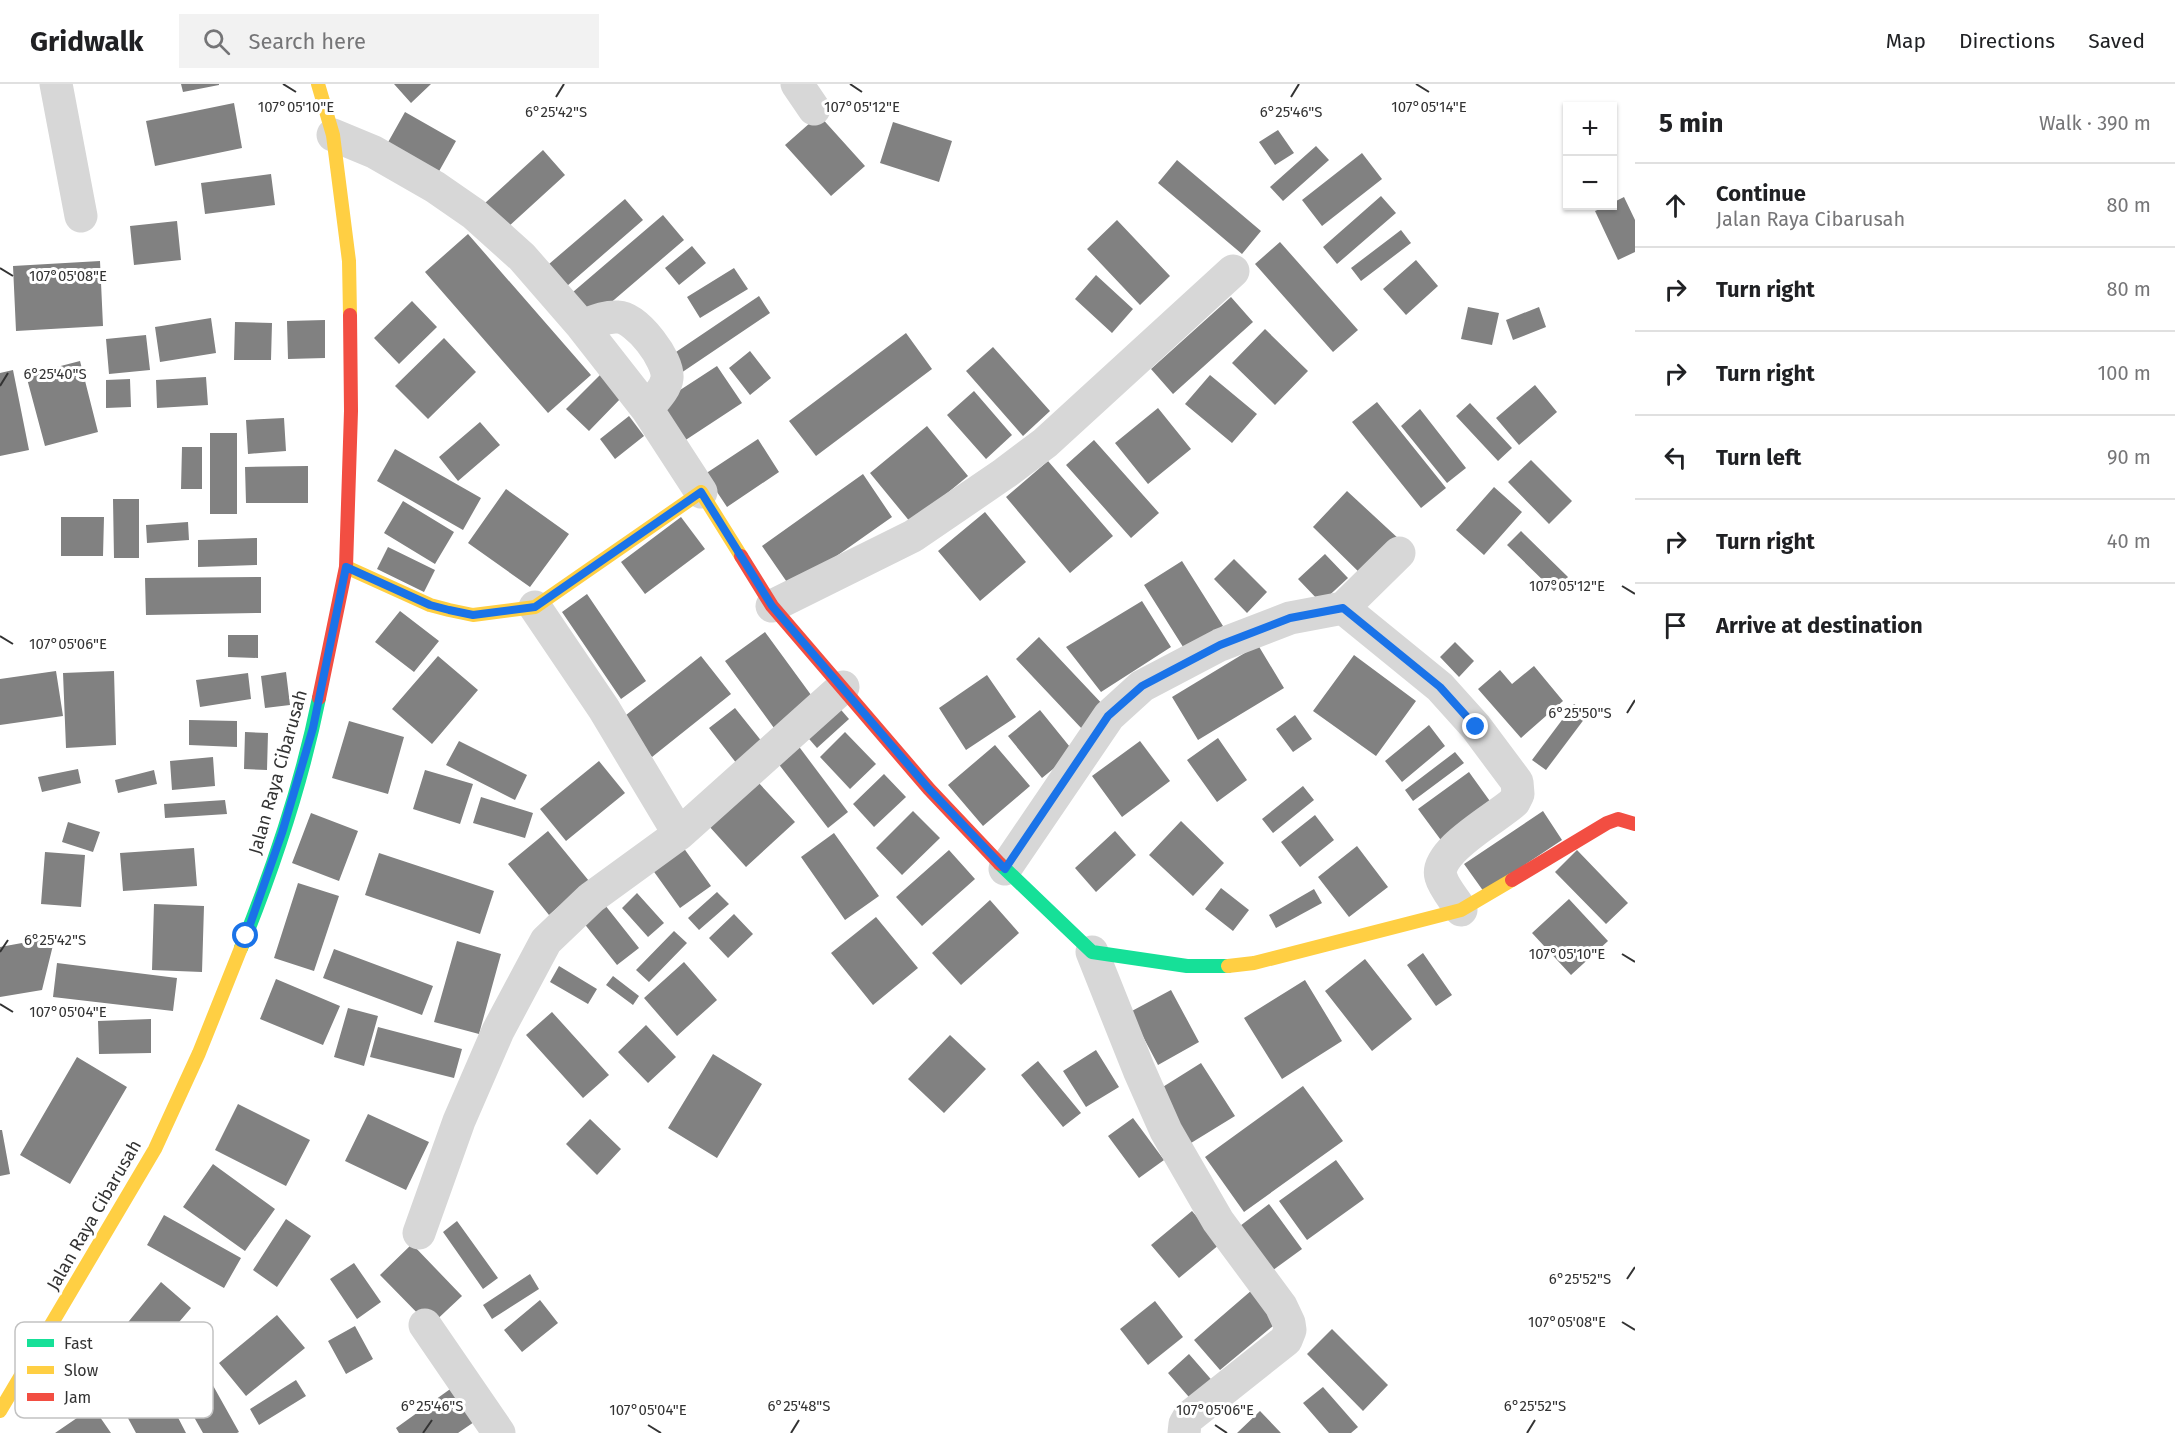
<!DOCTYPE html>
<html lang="en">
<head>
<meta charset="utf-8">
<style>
	:root { --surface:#fff; --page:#f2f2f2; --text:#202124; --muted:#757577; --line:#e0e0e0 }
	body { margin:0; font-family:"Fira Sans",sans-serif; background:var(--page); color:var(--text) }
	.controls { position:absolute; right:18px; top:18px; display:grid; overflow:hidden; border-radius:0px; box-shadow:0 2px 4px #0004 }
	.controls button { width:54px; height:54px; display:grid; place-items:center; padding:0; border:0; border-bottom:2px solid var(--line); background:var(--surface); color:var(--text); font:30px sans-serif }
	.stop { position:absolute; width:18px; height:18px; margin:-14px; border:4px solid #1a73e8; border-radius:50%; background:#fff }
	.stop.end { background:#1a73e8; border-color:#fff; box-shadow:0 2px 6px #0008 }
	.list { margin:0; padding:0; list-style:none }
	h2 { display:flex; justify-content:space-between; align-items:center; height:78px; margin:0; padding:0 24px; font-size:26px }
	h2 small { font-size:20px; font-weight:400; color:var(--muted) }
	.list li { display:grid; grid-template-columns:39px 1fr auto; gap:18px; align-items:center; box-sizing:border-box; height:84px; padding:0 24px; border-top:2px solid var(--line) }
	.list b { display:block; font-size:22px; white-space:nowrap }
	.list p { margin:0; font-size:20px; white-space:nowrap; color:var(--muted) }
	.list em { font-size:20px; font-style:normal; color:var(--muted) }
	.icon { flex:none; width:33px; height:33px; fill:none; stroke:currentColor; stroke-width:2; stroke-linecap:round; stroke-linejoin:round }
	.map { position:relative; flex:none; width:1635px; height:1349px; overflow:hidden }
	header { display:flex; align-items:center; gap:36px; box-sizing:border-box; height:84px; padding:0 30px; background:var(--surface); border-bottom:2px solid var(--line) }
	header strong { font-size:28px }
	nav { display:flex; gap:33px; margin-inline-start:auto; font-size:21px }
	.search { width:420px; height:54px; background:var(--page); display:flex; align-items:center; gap:15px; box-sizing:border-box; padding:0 21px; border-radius:0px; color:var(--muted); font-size:22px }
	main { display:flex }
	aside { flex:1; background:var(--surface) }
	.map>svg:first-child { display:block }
	.building { fill:#818181 }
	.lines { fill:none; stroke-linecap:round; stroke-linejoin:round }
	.street { stroke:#d7d7d7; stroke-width:33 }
	.fast { stroke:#16e098; stroke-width:14 }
	.slow { stroke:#ffcf43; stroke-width:14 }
	.jam { stroke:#f24e42; stroke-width:14 }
	.route { stroke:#1a73e8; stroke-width:8 }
	.ticks { fill:none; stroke:#333; stroke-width:2 }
	.labels { text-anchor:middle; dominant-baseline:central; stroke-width:6; stroke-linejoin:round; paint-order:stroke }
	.street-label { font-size:18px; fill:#333; stroke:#fff }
	.key { fill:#fff; stroke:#c2c2c2; stroke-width:1.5 }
	.key-label { font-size:16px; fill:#333 }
	.ticks-label { font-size:15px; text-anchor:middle; fill:#333; stroke:#fff; stroke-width:6; stroke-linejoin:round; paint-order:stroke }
</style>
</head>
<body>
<header>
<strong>Gridwalk</strong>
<div class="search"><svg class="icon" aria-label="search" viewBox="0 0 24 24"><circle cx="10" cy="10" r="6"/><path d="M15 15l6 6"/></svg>Search here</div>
<nav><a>Map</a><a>Directions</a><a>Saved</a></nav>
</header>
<main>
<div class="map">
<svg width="1635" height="1349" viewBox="0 0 1635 1349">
	<rect width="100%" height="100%" fill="#fff"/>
	<path class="building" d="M181,0h38v1l-36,7z
		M394,0h37l-20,19z
		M234,19l8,45 -87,18 -9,-45z
		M405,28l51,29 -23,41 -51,-29z
		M819,31l46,51 -34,30 -46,-51z
		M893,38l59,19 -13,41 -59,-19z
		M1278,46l16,23 -19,12 -16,-23z
		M1316,62l13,14 -46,41 -13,-14z
		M543,66l22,25 -58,53 -22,-25z
		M1362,69l20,26 -60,47 -20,-26z
		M1177,76l84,71 -19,23 -84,-71z
		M271,90l4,31 -70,9 -4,-31z
		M1381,112l15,17 -59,51 -14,-17z
		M1624,113l11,23v32l-17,8 -23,-49 12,-5h5v-3z
		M625,115l18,21 -76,66 -18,-22z
		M663,131l21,25 -90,77 -21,-25z
		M1117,136l53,56 -30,29 -53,-56z
		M177,137l4,39 -47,5 -4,-39z
		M1401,146l10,13 -50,38 -10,-13z
		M468,150l123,141 -43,38 -123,-141z
		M1280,158l78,88 -25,22 -78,-88z
		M692,162l14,17 -27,22 -14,-17z
		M1416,176l22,26 -32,29 -23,-26z
		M100,177l3,65 -87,5 -3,-65z
		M734,184l14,21 -48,29 -13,-21z
		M1096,191l37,34 -21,24 -37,-34z
		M759,212l11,17 -89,60 -11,-17z
		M1231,213l22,25 -80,72 -22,-25z
		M412,217l25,26 -38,37 -25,-26z
		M1468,223l31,6 -7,32 -31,-6z
		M1539,223l7,20 -33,13 -7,-20z
		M211,234l5,35 -56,9 -5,-35z
		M325,236v38l-37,1 -1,-38z
		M235,238l37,1 -1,37h-37z
		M1265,245l43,42 -33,34 -43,-42z
		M906,249l26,36 -116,87 -27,-35z
		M146,251l4,35 -41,4 -3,-35z
		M444,254l32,34 -48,47 -33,-33z
		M993,263l57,64 -27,25 -57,-65z
		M750,267l21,27 -21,17 -21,-27z
		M80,277l18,71 -53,14 -19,-71z
		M717,282l25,37 -64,42 -24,-38z
		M13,286l16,80 -29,6v-83z
		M601,290l22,22 -34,35 -23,-22z
		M1210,291l47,39 -25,29 -47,-39z
		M206,293l2,28 -51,3 -1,-28z
		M130,295l1,28 -25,1v-28z
		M1535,301l22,27 -38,33 -23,-27z
		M974,307l38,44 -26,24 -39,-44z
		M1377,318l69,86 -25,20 -69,-86z
		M1470,319l42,45 -14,13 -42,-45z
		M1158,324l33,41 -43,35 -33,-41z
		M1420,325l46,59 -19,15 -46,-57z
		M629,332l15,20 -29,23 -15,-20z
		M284,334l2,33 -38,3 -2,-34z
		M480,338l20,23 -42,36 -19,-24z
		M927,342l41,50 -57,47 -41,-50z
		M210,349h27v81h-27z
		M758,355l21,33 -52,35 -22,-33z
		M1094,356l65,73 -28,25 -65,-73z
		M182,363h20v42h-21z
		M395,365l86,49 -18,32 -86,-49z
		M1531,376l41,41 -23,23 -41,-42z
		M1048,377l65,75 -43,37 -64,-76z
		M308,382v37h-62l-1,-36z
		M863,390l29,43 -101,71 -29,-42z
		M1494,403l28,25 -38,43 -28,-25z
		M506,405l63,45 -39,53 -62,-44z
		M1347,407l53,49 -35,38 -52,-51z
		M113,415h26v59h-25z
		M403,417l51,31 -19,32 -51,-31z
		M985,428l41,50 -46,39 -42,-50z
		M61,433h43l-1,39h-42z
		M681,433l24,32 -60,45 -24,-32z
		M188,438l1,18 -42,3 -1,-18z
		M1521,447l47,46 -14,14 -47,-46z
		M257,454v27l-59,2v-27z
		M388,463l47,23 -11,22 -47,-23z
		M1325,470l23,24 -27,25 -23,-24z
		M1234,475l33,33 -20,21 -33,-34z
		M1182,477l41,65 -38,24 -41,-65z
		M261,493v36l-115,2 -1,-37z
		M587,510l59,87 -25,18 -59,-87z
		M1142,517l29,46 -70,45 -35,-45z
		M400,527l39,30 -25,31 -39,-30z
		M765,548l49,67 -40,29 -49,-67z
		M228,551h30v23l-30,-1z
		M1039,553l67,71 -23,22 -67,-71z
		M1455,558l19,19 -15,16 -19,-20z
		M1258,561l26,43 -86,52 -26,-43z
		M1354,571l62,46 -40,55 -63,-45z
		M438,572l40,34 -46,54 -40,-35z
		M701,572l30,38 -79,63 -31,-38z
		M1534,582l29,35 -42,37 -43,-49 22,-19 12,14z
		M56,587l7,45 -63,9v-46z
		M114,587l2,74 -50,3 -3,-75z
		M286,588l4,33 -25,3 -4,-32z
		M248,589l3,26 -51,8 -4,-27z
		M987,591l29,42 -50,33 -27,-42z
		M835,619l14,16 -32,29 -14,-16z
		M1574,620l14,10 -42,56 -14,-10z
		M735,624l28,35 -26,21 -28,-36z
		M1040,626l34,42 -32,26 -34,-42z
		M1295,631l17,24 -19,13 -17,-23z
		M189,636l48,1v26l-48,-2z
		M349,637l55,16 -16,57 -56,-16z
		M1429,641l16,21 -43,36 -17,-21z
		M245,648l23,1 -1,37 -23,-1z
		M845,648l31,32 -26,25 -30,-32z
		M1218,654l29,42 -30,22 -30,-42z
		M459,657l68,34 -12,25 -69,-35z
		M1140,657l30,40 -48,36 -30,-41z
		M797,660l51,68 -20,16 -51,-66z
		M995,661l35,41 -47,40 -35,-41z
		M1455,668l9,11 -51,38 -8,-11z
		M213,673l2,29 -43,4 -2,-29z
		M599,677l26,32 -59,48 -26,-32z
		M78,685l3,14 -39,9 -4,-15z
		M154,686l3,14 -39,9 -3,-13z
		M425,686l48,14 -13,40 -47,-15z
		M1469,688l28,39 -51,36 -28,-38z
		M884,690l22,23 -32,30 -21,-23z
		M757,697l38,41 -49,45 -38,-42z
		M1303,702l11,14 -41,33 -11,-14z
		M481,713l52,16 -8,25 -52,-15z
		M225,716l2,14 -62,4 -1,-14z
		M913,727l27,27 -38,37 -26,-27z
		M1543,727l19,29 -78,52 -20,-28z
		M311,729l47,18 -19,50 -47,-18z
		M1315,731l19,25 -34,27 -19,-25z
		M1181,737l43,42 -31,33 -44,-41z
		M68,738l32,10 -7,20 -31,-10z
		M548,747l41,50 -40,34 -41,-51z
		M1115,747l21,24 -40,37 -21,-24z
		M834,749l45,63 -34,24 -44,-63z
		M1357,762l31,41 -39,30 -31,-40z
		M683,763l28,39 -31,22 -28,-39z
		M194,764l3,38 -74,5 -3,-38z
		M949,766l26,29 -53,47 -26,-29z
		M1577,766l51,53 -22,21 -51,-52z
		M45,768l40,3 -4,52 -40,-3z
		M379,769l115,38 -14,43 -115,-39z
		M298,799l41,13 -25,75 -40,-13z
		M1221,804l28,22 -16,21 -28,-22z
		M1314,805l8,14 -46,25 -7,-13z
		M717,808l12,12 -30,26 -11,-12z
		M637,809l27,30 -16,14 -26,-29z
		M1569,815l39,42 -37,34 -39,-42z
		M990,816l29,33 -58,52 -29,-32z
		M154,820l50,2 -2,66 -50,-2z
		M605,821l34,43 -22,17 -34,-43z
		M734,830l19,20 -25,24 -19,-20z
		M876,833l42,51 -45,37 -42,-52z
		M674,847l13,12 -38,39 -13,-12z
		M55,853l-13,53 -42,7v-50z
		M457,857l44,13 -22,80 -45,-12z
		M334,865l99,37 -11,29 -99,-37z
		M1423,869l29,42 -16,11 -29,-41z
		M1365,875l47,60 -40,32 -47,-60z
		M684,878l33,38 -40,36 -33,-38z
		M57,879l120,15 -4,33 -120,-14z
		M559,882l38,23 -9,15 -38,-22z
		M613,892l26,20 -6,9 -27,-20z
		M276,895l64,27 -17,39 -63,-26z
		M1305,896l37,61 -60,38 -38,-61z
		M1171,906l28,52 -41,23 -28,-53z
		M348,924l30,8 -14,50 -30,-9z
		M552,928l57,63 -26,23 -57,-63z
		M151,935v34l-52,1 -1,-33z
		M646,941l30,32 -28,26 -30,-31z
		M378,943l84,22 -8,29 -84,-21z
		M950,951l36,34 -42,44 -36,-34z
		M1096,966l23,37 -33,20 -23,-36z
		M713,970l49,30 -45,74 -49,-30z
		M77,973l50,30 -57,97 -50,-29z
		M1038,977l43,52 -18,14 -42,-52z
		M1201,979l34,53 -44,27 -33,-53z
		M1303,1002l40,55 -99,71 -39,-55z
		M238,1020l72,36 -24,46 -71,-36z
		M368,1030l61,28 -23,48 -61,-29z
		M1133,1034l31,42 -25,18 -31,-42z
		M590,1035l31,30 -24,26 -31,-31z
		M0,1046h2l8,44 -10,2z
		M1336,1076l28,39 -57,41 -28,-39z
		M213,1080l62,45 -30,42 -62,-44z
		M1269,1120l33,45 -33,24 -33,-44z
		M1192,1127l28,33 -41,34 -28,-33z
		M164,1131l77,43 -17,30 -77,-43z
		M286,1135l25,17 -34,51 -24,-17z
		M457,1137l41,57 -15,11 -40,-57z
		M412,1160l50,52 -32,30 -50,-51z
		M354,1179l27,39 -24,17 -27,-40z
		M530,1190l9,15 -47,30 -9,-14z
		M161,1198l30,26 -51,60 -29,-25z
		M1252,1206l27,31 -59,49 -26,-30z
		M540,1216l18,23 -36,29 -18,-22z
		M1155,1217l28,36 -35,28 -28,-36z
		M277,1231l28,33 -59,48 -27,-33z
		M355,1242l18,33 -27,15 -18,-33z
		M1332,1245l56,56 -25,26 -56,-57z
		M1189,1270l27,31 -21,19 -27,-31z
		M206,1289l33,59 -2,1h-34l-25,-44z
		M157,1293l29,56h-50l-19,-35z
		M296,1296l10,16 -47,29 -9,-16z
		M453,1303l24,33 -19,13h-59l-3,-5z
		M1323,1303l35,40 -7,6h-22l-26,-30z
		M93,1323l18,26h-56z
		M1260,1327l21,22h-44z"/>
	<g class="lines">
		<path class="street" d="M56,0l25,132
			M797,0l17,25
			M333,51l41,17 61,35 39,27 48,43 60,69 65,83 54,83
			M582,242c11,-4 24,-10 36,-9 19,1 51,43 49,61 -1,11 -14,23 -20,31
			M772,522l141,-70 92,-63 40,-30 188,-172
			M535,523l69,102 75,125
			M1343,524l97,79 36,40 41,55 1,12 -4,8c-16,15 -81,50 -73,75 3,11 14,23 20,33
			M1005,785l104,-153 33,-30 78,-41 70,-27 53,-10 56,-55
			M1092,868l47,118 27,61 52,90 63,85 8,17 1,7 -4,10 -97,77 -4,7 -1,9
			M419,1149l40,-112 39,-90 48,-90 45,-43 88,-64 164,-147
			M425,1241l74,108"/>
		<path class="fast" d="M1000,780l92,88 95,14h41
			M241,864c32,-79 61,-166 78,-250"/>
		<path class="slow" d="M318,0l15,51 16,126 1,54
			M346,483l84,38 19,5 24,5 62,-8 166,-115 40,64
			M1228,882l26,-3 207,-53 51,-30
			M0,1327l155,-262 44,-96 42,-105"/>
		<path class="jam" d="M741,472l31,50 157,183 71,75
			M319,614l27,-131 5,-156 -1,-96
			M1512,796l95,-57 11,-4 17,5"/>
	</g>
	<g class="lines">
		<path class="route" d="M246,852l36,-103 31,-105 33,-161 84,38 19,5 24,5 62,-8 166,-115 71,114 157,183 76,80 103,-153 34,-30 78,-41 70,-27 53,-10 97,79 36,40"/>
	</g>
	<path class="ticks" d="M283,0l13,8M850,0l12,8M1416,0l13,8M556,13l8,-13M1291,13l8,-13M0,184l13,8M0,302l8,-13M1622,502l13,8M0,552l13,8M1627,629l8,-13M0,868l8,-12M1622,870l13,8M0,920l13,8M1627,1195l8,-12M1622,1238l13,8M648,1341l13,8M1215,1341l12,8M423,1349l9,-13M791,1349l8,-13M1527,1349l8,-13"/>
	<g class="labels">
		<g class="street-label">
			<text transform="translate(278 688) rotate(-74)">Jalan Raya Cibarusah</text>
			<text transform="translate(94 1131) rotate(-60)">Jalan Raya Cibarusah</text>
		</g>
	</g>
	<rect x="15" y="1238" width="198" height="96" rx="9" class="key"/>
	<rect x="27" y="1255" width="27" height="8" fill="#16e098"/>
	<rect x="27" y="1282" width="27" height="8" fill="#ffcf43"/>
	<rect x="27" y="1309" width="27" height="8" fill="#f24e42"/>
	<g class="key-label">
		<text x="64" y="1265">Fast</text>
		<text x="64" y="1292">Slow</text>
		<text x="64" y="1319">Jam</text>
	</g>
	<g class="ticks-label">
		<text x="296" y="28">107°05'10"E</text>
		<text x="862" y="28">107°05'12"E</text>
		<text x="1429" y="28">107°05'14"E</text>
		<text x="556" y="33">6°25'42"S</text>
		<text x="1291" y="33">6°25'46"S</text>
		<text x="68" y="197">107°05'08"E</text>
		<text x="55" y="295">6°25'40"S</text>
		<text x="1567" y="507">107°05'12"E</text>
		<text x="68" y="565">107°05'06"E</text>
		<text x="1580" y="634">6°25'50"S</text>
		<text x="55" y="861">6°25'42"S</text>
		<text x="1567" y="875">107°05'10"E</text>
		<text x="68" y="933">107°05'04"E</text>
		<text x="1580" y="1200">6°25'52"S</text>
		<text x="1567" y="1243">107°05'08"E</text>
		<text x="432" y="1327">6°25'46"S</text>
		<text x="799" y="1327">6°25'48"S</text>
		<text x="1535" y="1327">6°25'52"S</text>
		<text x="648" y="1331">107°05'04"E</text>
		<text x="1215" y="1331">107°05'06"E</text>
	</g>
</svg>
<div class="controls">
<button>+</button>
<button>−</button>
</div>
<div class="stop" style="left:246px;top:852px"></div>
<div class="stop end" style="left:1476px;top:643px"></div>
</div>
<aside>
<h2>5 min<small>Walk · 390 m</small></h2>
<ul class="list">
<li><svg class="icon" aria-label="ahead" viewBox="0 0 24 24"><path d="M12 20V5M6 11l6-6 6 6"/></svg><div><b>Continue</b><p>Jalan Raya Cibarusah</p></div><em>80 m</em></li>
<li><svg class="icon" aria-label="right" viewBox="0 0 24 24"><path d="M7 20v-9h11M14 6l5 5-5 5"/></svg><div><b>Turn right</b></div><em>80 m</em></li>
<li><svg class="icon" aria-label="right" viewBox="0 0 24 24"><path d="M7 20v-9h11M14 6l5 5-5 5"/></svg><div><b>Turn right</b></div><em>100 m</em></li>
<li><svg class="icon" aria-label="left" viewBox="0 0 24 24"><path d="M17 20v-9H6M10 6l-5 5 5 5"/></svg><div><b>Turn left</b></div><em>90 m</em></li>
<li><svg class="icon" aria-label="right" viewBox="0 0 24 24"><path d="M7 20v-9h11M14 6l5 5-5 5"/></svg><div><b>Turn right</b></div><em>40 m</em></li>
<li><svg class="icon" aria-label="arrive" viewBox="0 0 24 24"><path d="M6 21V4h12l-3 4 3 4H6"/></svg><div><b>Arrive at destination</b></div></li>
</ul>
</aside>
</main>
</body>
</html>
